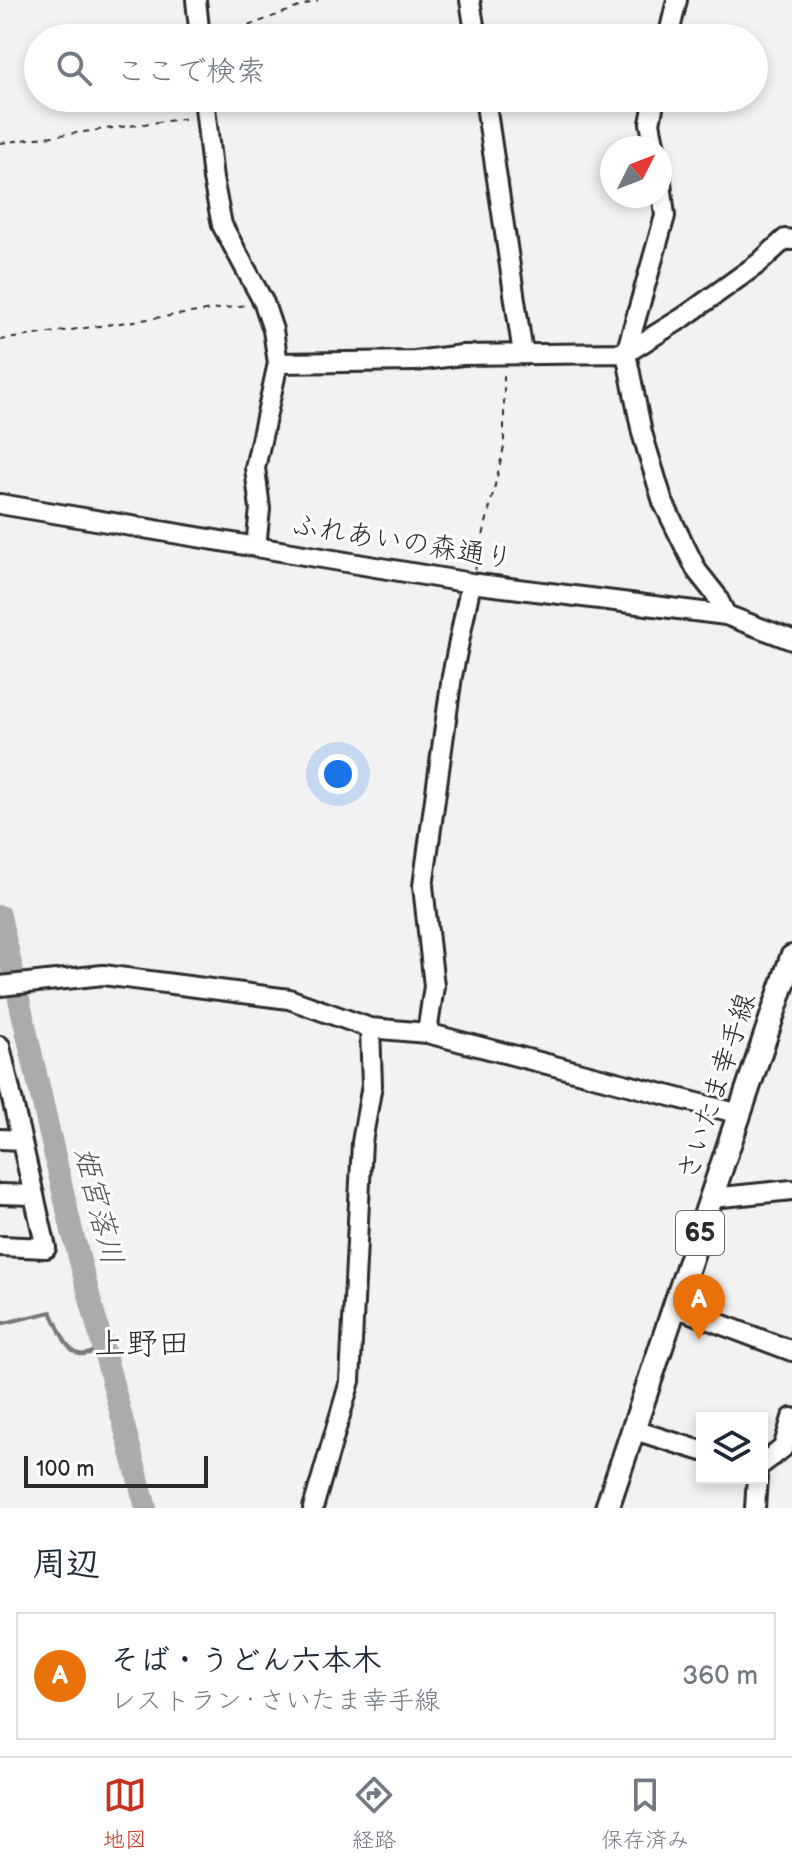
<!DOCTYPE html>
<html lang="ja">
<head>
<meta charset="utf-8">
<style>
	:root { --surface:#fff; --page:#f6f6f7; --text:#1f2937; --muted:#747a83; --line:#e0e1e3; --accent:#c8321e }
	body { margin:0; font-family:"Balsamiq Sans","Klee One",sans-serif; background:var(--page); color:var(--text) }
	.controls { position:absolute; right:24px; bottom:24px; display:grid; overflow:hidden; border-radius:0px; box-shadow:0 4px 12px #0003 }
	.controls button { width:72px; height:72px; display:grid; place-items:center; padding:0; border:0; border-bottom:2px solid var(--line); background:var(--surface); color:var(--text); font:40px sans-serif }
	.compass { position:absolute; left:600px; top:136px; width:72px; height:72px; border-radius:50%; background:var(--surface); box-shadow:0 4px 12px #0003; rotate:48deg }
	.scale { position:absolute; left:24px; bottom:20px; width:184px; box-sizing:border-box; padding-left:8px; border:4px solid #2b2b2b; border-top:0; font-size:22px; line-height:28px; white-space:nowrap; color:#2b2b2b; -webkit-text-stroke:6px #fff; paint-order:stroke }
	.you { position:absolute; left:338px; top:774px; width:28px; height:28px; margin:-20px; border:6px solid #fff; border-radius:50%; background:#1a73e8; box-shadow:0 0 0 12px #1a73e833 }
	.badge { display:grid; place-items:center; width:52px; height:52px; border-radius:50%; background:var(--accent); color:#fff; font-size:26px; font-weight:700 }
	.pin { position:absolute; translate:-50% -66px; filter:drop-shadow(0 2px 4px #0008) }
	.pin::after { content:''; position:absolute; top:42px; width:28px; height:24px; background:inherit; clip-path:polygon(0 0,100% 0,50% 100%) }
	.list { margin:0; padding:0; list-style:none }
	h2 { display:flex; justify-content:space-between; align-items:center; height:104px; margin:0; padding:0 32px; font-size:34px }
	h2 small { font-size:26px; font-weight:400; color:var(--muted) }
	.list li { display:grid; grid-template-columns:52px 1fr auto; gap:24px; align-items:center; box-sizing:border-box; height:128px; margin:0 16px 16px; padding:0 16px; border:2px solid var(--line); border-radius:0px }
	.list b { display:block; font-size:30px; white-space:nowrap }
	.list p { margin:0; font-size:26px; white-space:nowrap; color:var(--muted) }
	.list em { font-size:26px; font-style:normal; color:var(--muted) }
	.icon { flex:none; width:44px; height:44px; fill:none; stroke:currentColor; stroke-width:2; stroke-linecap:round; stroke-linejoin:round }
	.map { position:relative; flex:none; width:792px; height:1508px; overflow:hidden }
	.search { position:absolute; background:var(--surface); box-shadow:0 4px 12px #0003; left:24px; right:24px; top:24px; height:88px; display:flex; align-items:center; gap:20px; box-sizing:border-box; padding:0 28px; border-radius:44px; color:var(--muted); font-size:30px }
	.sheet { height:248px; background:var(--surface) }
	nav { display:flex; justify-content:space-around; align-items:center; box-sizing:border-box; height:112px; border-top:2px solid var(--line); background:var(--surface); font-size:22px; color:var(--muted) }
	nav a { display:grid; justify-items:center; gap:4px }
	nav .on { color:var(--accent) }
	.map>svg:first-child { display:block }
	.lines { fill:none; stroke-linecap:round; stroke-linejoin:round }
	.stream { stroke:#787878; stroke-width:4 }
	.river { stroke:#ababab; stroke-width:22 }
	.minor-casing { stroke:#2b2b2b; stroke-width:24 }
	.major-casing { stroke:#2b2b2b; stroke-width:28 }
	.path { stroke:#2b2b2b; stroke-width:2; stroke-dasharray:6 6; stroke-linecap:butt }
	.minor { stroke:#fff; stroke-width:18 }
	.major { stroke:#fff; stroke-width:22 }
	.labels { text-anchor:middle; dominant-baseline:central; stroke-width:6; stroke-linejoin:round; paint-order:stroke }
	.shield { fill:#fff; stroke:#6b6b6b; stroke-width:2 }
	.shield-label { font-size:26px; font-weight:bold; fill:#2b2b2b }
	.street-label { font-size:28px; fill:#2b2b2b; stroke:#fff }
	.water-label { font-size:30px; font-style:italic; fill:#585858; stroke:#fff }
	.quarter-label { font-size:32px; fill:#2b2b2b; stroke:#fff }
</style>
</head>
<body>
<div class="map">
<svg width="792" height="1508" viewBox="0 0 792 1508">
	<rect width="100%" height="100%" fill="#f2f2f2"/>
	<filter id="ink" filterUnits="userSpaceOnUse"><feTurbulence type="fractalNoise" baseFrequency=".0125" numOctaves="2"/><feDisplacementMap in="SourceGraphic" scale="16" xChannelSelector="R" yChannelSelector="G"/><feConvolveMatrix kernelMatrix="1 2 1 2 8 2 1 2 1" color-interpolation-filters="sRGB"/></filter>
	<g filter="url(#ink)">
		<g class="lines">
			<path class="stream" d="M0,1324l51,-12c6,11 14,38 28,42 7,2 18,-4 25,-6"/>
			<path class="river" d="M0,916l72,315 74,277"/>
			<g class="minor-casing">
				<path id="minor" d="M196,0l4,38
					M470,0l6,38
					M668,38l9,-38
					M204,98l9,81 9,46 42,78 9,27 5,33 -23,105 5,41 -4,38
					M485,98l38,256
					M655,148l-5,-25 5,-25
					M660,174l5,42 -39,137 16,80 21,69 34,69 19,24 10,20
					M278,363l137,-2 47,-6 164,-2 58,-36 75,-54 26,-24 7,1
					M0,504l471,79 255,32 66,25
					M0,986l103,-11 186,24 81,29 57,5 313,81
					M427,1033l7,-47 -11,-100 29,-210 19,-93
					M0,1046l46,202 -46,-2
					M0,1139l21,1
					M0,1194l34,1
					M712,1198l80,-8
					M675,1307l117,44
					M634,1430l68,21
					M762,1464l21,-16 9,-30
					M313,1508l37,-127 12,-239 10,-57 -2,-57
					M755,1508l2,-30"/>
			</g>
			<g class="major-casing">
				<path id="major" d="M607,1508l185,-551"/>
			</g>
			<path class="path" d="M214,36l12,-2 92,-34
				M0,143l189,-25
				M0,340l247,-35
				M475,570l29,-123v-75"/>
			<use href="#minor" class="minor"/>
			<use href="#major" class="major"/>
		</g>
	</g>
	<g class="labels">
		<rect class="shield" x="676" y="1211" width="48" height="44" rx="6"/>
		<g class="shield-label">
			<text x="700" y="1233">65</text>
		</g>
		<g class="street-label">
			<text transform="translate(402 542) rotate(9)">ふれあいの森通り</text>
			<text transform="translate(717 1087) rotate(-72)">さいたま幸手線</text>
		</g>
		<g class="water-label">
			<text transform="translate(98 1206) rotate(76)">姫宮落川</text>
		</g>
		<g class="quarter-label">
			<text x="142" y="1344">上野田</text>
		</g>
	</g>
</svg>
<div class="controls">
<button><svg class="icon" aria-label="layers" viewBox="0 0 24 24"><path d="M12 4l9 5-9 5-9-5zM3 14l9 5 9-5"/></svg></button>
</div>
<svg class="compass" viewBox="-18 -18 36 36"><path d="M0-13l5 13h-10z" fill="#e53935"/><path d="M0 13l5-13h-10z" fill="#747a83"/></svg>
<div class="scale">100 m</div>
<div class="you"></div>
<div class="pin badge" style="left:699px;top:1340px;background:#e8710a">A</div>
<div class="search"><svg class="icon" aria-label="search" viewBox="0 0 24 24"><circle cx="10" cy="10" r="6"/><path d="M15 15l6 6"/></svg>ここで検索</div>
</div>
<section class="sheet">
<h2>周辺<small></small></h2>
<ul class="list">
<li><span class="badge" style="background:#e8710a">A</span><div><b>そば・うどん六本木</b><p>レストラン · さいたま幸手線</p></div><em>360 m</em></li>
</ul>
</section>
<nav>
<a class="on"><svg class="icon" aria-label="map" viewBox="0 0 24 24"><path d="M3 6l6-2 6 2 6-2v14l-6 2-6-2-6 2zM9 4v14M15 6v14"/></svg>地図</a>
<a><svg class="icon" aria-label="directions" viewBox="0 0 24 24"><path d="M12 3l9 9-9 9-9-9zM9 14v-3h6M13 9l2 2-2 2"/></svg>経路</a>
<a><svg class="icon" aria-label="saved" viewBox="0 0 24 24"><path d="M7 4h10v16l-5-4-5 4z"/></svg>保存済み</a>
</nav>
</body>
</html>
